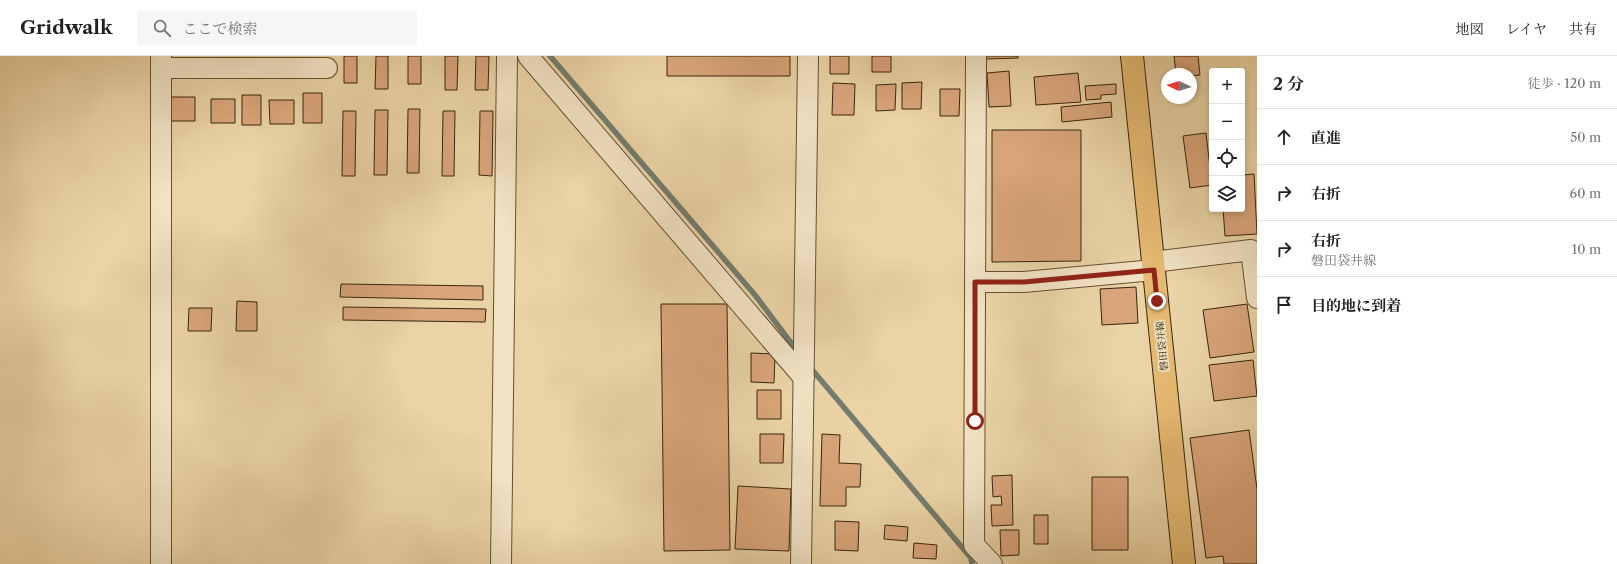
<!DOCTYPE html>
<html lang="ja">
<head>
<meta charset="utf-8">
<style>
	:root { --surface:#fff; --page:#f6f6f6; --text:#222; --muted:#767676; --line:#e0e0e0 }
	body { margin:0; font-family:"Libre Caslon Text","Noto Serif JP",serif; background:var(--page); color:var(--text) }
	.controls { position:absolute; right:12px; top:12px; display:grid; overflow:hidden; border-radius:4px; box-shadow:0 2px 6px #0003 }
	.controls button { width:36px; height:36px; display:grid; place-items:center; padding:0; border:0; border-bottom:1px solid var(--line); background:var(--surface); color:var(--text); font:20px sans-serif }
	.compass { position:absolute; left:1161px; top:12px; width:36px; height:36px; border-radius:50%; background:var(--surface); box-shadow:0 2px 6px #0003; rotate:274deg }
	.stop { position:absolute; width:12px; height:12px; margin:-9px; border:3px solid #8f2418; border-radius:50%; background:#fff }
	.stop.end { background:#8f2418; border-color:#fff; box-shadow:0 1px 4px #0008 }
	.list { margin:0; padding:0; list-style:none }
	h2 { display:flex; justify-content:space-between; align-items:center; height:52px; margin:0; padding:0 16px; font-size:17px }
	h2 small { font-size:13px; font-weight:400; color:var(--muted) }
	.list li { display:grid; grid-template-columns:26px 1fr auto; gap:12px; align-items:center; box-sizing:border-box; height:56px; padding:0 16px; border-top:1px solid var(--line) }
	.list b { display:block; font-size:15px; white-space:nowrap }
	.list p { margin:0; font-size:13px; white-space:nowrap; color:var(--muted) }
	.list em { font-size:13px; font-style:normal; color:var(--muted) }
	.icon { flex:none; width:22px; height:22px; fill:none; stroke:currentColor; stroke-width:2; stroke-linecap:round; stroke-linejoin:round }
	.map { position:relative; flex:none; width:1257px; height:508px; overflow:hidden }
	header { display:flex; align-items:center; gap:24px; box-sizing:border-box; height:56px; padding:0 20px; background:var(--surface); border-bottom:1px solid var(--line) }
	header strong { font-size:19px }
	nav { display:flex; gap:22px; margin-inline-start:auto; font-size:14px }
	.search { width:280px; height:36px; background:var(--page); display:flex; align-items:center; gap:10px; box-sizing:border-box; padding:0 14px; border-radius:4px; color:var(--muted); font-size:15px }
	main { display:flex }
	aside { flex:1; background:var(--surface) }
	.map>svg:first-child { display:block }
	.lines { fill:none; stroke-linecap:round; stroke-linejoin:round }
	.stream { stroke:#737c6e; stroke-width:5.5 }
	.building { fill:#d9a57b; stroke:#38260d }
	.minor-casing { stroke:#645133; stroke-width:22 }
	.major-casing { stroke:#38260d; stroke-width:24 }
	.minor { stroke:#f1e2c4; stroke-width:20 }
	.major { stroke:#e5ba72; stroke-width:22 }
	.route { stroke:#8f2418; stroke-width:5 }
	.labels { text-anchor:middle; dominant-baseline:central; stroke-width:3; stroke-linejoin:round; paint-order:stroke }
	.street-label { font-size:10px; fill:#38260d; stroke:#f1e2c4 }
</style>
</head>
<body>
<header>
<strong>Gridwalk</strong>
<div class="search"><svg class="icon" aria-label="search" viewBox="0 0 24 24"><circle cx="10" cy="10" r="6"/><path d="M15 15l6 6"/></svg>ここで検索</div>
<nav><a>地図</a><a>レイヤ</a><a>共有</a></nav>
</header>
<main>
<div class="map">
<svg width="1257" height="508" viewBox="0 0 1257 508">
	<rect width="100%" height="100%" fill="#ead3a5"/>
	<filter id="stains"><feTurbulence type="fractalNoise" baseFrequency=".005" numOctaves="4"/><feColorMatrix values="0 0 0 0 .2 0 0 0 0 .09 0 0 0 0 .02 0 0 0 .5 -.17"/></filter>
	<radialGradient id="worn" r=".72"><stop offset=".6" stop-color="#630" stop-opacity="0"/><stop offset="1" stop-color="#630" stop-opacity=".3"/></radialGradient>
	<g class="lines">
		<path class="stream" d="M550,0l205,239 43,57
			M809,310l162,192 1,6"/>
	</g>
	<path class="building" d="M344,0h13v27h-13z
		M376,0h12v33h-13z
		M408,0h13v28h-13z
		M445,0h13l-1,34h-12z
		M476,0h13l-1,34h-13z
		M667,0h123v20h-123z
		M830,0h19v18h-19z
		M872,0h19v16h-19z
		M985,0h33v2l-32,1z
		M1174,0h24l2,19 -9,1v-2h-15z
		M1009,15l2,35 -22,1 -2,-34z
		M1078,17l3,29 -45,3 -2,-28z
		M922,26l-1,27h-19v-26z
		M833,27l22,1 -1,31h-22z
		M896,28l-1,26 -19,1v-26z
		M1116,28v10l-15,1v4l-15,1 -1,-14z
		M940,33h20l-1,27h-19z
		M303,37h19v30h-19z
		M242,39h19v30h-19z
		M171,41h24v24h-24z
		M211,43h24v24h-24z
		M269,44h25v24h-24z
		M1111,46l1,15 -50,5 -1,-15z
		M408,53h12l-1,64h-12z
		M375,54h13l-1,65h-13z
		M343,55h13l-1,65h-13z
		M443,55h12l-1,65h-12z
		M480,55h13l-1,65 -13,-1z
		M992,74h89v131l-89,1z
		M1206,77l6,52 -22,3 -7,-52z
		M1254,118l3,60 -32,2 -2,-27h19v-34z
		M341,228l142,2v14l-143,-3z
		M1136,231l2,36 -36,2 -2,-36z
		M237,245l20,1v29h-21z
		M661,248h66l3,246 -66,1z
		M1247,248l7,48 -44,6 -7,-48z
		M343,251l143,2 -1,13 -142,-2z
		M189,252h23l-1,23h-23z
		M751,297l24,1 -1,29 -23,-1z
		M1253,304l4,36 -43,5 -5,-36z
		M757,334h24v29h-24z
		M1249,374l8,59v75h-33l-1,-8 -17,2 -16,-120z
		M760,378h24l-1,29h-23z
		M822,378l18,1 -1,28 22,1 -1,23h-14v19h-26z
		M1012,419l1,50 -21,1 -1,-21h11l-1,-9 -8,1 -1,-21z
		M1092,421h36v73h-36z
		M738,430l53,3 -2,62 -54,-2z
		M1034,459h14v29h-14z
		M835,465l24,1 -1,29 -23,-1z
		M885,469l23,2 -1,14 -23,-2z
		M1000,474h19v25l-18,1z
		M914,487l23,2 -1,14 -23,-1z"/>
	<g class="lines">
		<g class="minor-casing">
			<path id="minor" d="M161,0v508
				M528,0l276,322
				M976,0l-2,489 18,19
				M161,12h166
				M1153,206l98,-12 6,48
				M975,226h49l130,-12
				M501,508l6,-508
				M801,508l7,-508"/>
		</g>
		<g class="major-casing">
			<path id="major" d="M1132,0l52,508"/>
		</g>
		<use href="#minor" class="minor"/>
		<use href="#major" class="major"/>
	</g>
	<g class="lines">
		<path class="route" d="M975,365v-139h49l130,-12 3,31"/>
	</g>
	<g class="labels">
		<g class="street-label">
			<text transform="translate(1162 290) rotate(-96)">磐田袋井線</text>
		</g>
	</g>
	<rect width="100%" height="100%" filter="url(#stains)"/>
	<rect width="100%" height="100%" fill="url(#worn)"/>
</svg>
<div class="controls">
<button>+</button>
<button>−</button>
<button><svg class="icon" aria-label="locate" viewBox="0 0 24 24"><circle cx="12" cy="12" r="6"/><path d="M12 2v4M12 18v4M2 12h4M18 12h4"/></svg></button>
<button><svg class="icon" aria-label="layers" viewBox="0 0 24 24"><path d="M12 4l9 5-9 5-9-5zM3 14l9 5 9-5"/></svg></button>
</div>
<svg class="compass" viewBox="-18 -18 36 36"><path d="M0-13l5 13h-10z" fill="#e53935"/><path d="M0 13l5-13h-10z" fill="#767676"/></svg>
<div class="stop" style="left:975px;top:365px"></div>
<div class="stop end" style="left:1157px;top:245px"></div>
</div>
<aside>
<h2>2 分<small>徒歩 · 120 m</small></h2>
<ul class="list">
<li><svg class="icon" aria-label="ahead" viewBox="0 0 24 24"><path d="M12 20V5M6 11l6-6 6 6"/></svg><div><b>直進</b></div><em>50 m</em></li>
<li><svg class="icon" aria-label="right" viewBox="0 0 24 24"><path d="M7 20v-9h11M14 6l5 5-5 5"/></svg><div><b>右折</b></div><em>60 m</em></li>
<li><svg class="icon" aria-label="right" viewBox="0 0 24 24"><path d="M7 20v-9h11M14 6l5 5-5 5"/></svg><div><b>右折</b><p>磐田袋井線</p></div><em>10 m</em></li>
<li><svg class="icon" aria-label="arrive" viewBox="0 0 24 24"><path d="M6 21V4h12l-3 4 3 4H6"/></svg><div><b>目的地に到着</b></div></li>
</ul>
</aside>
</main>
</body>
</html>
